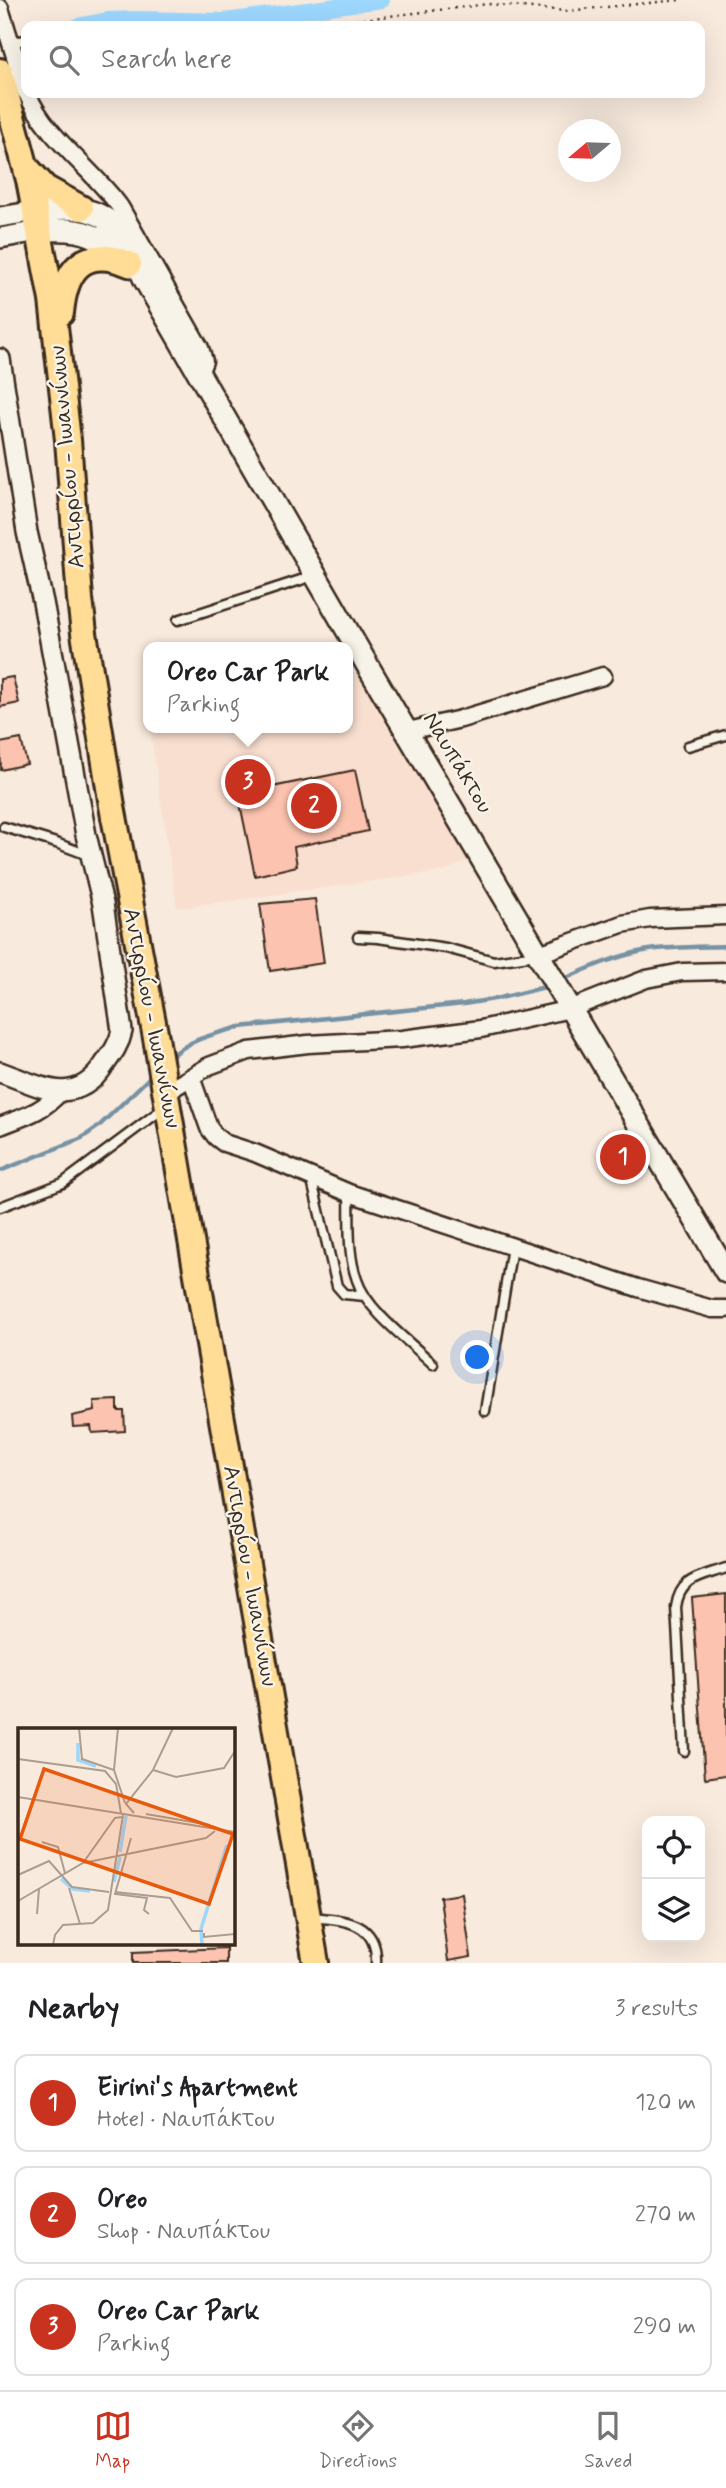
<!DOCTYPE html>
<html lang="en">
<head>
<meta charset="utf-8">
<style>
	:root { --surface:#fff; --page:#f2f2f2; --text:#202124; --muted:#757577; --line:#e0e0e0; --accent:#c8321e }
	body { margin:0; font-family:Mynerve,sans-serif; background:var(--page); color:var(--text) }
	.controls { position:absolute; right:21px; bottom:21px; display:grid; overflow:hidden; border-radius:14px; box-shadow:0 7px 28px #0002 }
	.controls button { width:63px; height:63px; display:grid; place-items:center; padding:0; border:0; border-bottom:2px solid var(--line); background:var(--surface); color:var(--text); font:35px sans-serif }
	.compass { position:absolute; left:558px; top:119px; width:63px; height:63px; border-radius:50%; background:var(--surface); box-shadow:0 7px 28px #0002; rotate:251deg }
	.you { position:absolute; left:478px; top:1358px; width:24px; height:24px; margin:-18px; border:5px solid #fff; border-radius:50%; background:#1a73e8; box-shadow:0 0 0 10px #1a73e833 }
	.badge { display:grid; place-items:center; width:46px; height:46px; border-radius:50%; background:var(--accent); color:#fff; font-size:23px; font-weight:700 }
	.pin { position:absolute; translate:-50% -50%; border:4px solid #fff; box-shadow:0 2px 7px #0006 }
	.popup { position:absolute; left:143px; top:642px; width:210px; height:91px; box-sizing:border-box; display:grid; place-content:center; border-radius:14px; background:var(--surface); filter:drop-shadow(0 2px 5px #0005); font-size:23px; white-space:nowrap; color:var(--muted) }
	.popup b { font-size:26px; color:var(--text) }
	.popup::after { content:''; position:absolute; left:50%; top:100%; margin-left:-14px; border:14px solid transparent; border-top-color:var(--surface) }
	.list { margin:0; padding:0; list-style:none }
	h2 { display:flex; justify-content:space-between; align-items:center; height:91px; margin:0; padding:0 28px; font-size:30px }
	h2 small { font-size:23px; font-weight:400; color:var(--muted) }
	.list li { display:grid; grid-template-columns:46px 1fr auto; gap:21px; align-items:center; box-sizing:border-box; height:98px; margin:0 14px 14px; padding:0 14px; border:2px solid var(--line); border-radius:14px }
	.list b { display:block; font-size:26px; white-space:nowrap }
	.list p { margin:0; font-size:23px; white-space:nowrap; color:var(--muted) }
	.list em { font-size:23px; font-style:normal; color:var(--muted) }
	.icon { flex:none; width:38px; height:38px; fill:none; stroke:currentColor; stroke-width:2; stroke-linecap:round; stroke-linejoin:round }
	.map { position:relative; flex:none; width:726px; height:1963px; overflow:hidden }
	.search { position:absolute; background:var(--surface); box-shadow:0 7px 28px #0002; left:21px; right:21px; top:21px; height:77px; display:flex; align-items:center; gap:18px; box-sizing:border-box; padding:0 24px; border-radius:14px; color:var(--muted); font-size:26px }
	.sheet { height:427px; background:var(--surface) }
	nav { display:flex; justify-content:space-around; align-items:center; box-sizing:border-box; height:98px; border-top:2px solid var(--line); background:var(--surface); font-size:19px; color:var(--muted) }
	nav a { display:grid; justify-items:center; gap:4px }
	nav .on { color:var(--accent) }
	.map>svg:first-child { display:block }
	.built { fill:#f9dfd0 }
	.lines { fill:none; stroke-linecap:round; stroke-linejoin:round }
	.stream { stroke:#7692a4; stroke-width:4.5 }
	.canal { stroke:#9dd7fe; stroke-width:16 }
	.building { fill:#fcc4b0; stroke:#3b2a1e; stroke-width:2 }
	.service-casing { stroke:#3b2a1e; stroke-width:13 }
	.minor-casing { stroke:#3b2a1e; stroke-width:21 }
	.tertiary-casing { stroke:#3b2a1e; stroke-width:24 }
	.secondary-casing { stroke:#3b2a1e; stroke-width:26 }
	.primary-casing { stroke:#3b2a1e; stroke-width:30 }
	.path { stroke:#3b2a1e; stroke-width:2.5; stroke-dasharray:2 5; stroke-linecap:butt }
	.service { stroke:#f7f3e8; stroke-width:8 }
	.minor { stroke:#f7f3e8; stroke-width:16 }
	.tertiary { stroke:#f7f3e8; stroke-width:19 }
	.secondary { stroke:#f7f3e8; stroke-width:21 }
	.primary { stroke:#ffdd96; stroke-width:24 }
	.labels { text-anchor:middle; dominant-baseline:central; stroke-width:5; stroke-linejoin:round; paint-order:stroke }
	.street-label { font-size:23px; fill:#3b2a1e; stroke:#f7f3e8 }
	.inset-river { fill:none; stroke:#9dd7fe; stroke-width:3.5 }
	.inset-road { fill:none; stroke:#ac9d91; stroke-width:2 }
	.view { fill:#e8590c; fill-opacity:0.15; stroke:#e8590c; stroke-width:3.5 }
	.inset-edge { fill:none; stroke:#3b2a1e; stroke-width:3.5 }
</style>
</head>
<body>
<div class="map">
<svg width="726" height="1963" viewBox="0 0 726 1963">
	<rect width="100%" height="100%" fill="#f8eadd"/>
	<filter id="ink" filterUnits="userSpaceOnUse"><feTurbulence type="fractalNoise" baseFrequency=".0143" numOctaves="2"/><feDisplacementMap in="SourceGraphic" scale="14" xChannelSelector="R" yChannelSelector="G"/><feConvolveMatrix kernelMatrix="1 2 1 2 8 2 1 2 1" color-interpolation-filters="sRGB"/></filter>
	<g filter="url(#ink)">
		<path class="built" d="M361,672l109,187 -24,12 -269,37 -27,-180h198v-54z"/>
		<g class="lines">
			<path class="stream" d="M560,981c28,-13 58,-26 89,-31 25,-3 51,-3 77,-4
				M170,1058c19,-19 44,-24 70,-31l224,-23 36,-6 49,-12
				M0,1171l82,-33 17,-12 54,-52"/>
			<path class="canal" d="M77,26l31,-6 30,-1 87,2 157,-21"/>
		</g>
		<path class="building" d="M13,677l6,26 -19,4v-28z
			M21,739l6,25 -26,6 -1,-27z
			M355,770l13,61 -74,16 3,19 -42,10 -17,-82z
			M315,899l9,64 -54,8 -10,-67z
			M118,1400v11h6l1,20 -33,2 -1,-7 -18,1 -1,-11 23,-5 -1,-10z
			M726,1594v181l-21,3 -13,-180z
			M462,1894l9,63 -23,4 -8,-64z
			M226,1948v15h-93v-11z"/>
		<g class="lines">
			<g class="service-casing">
				<path id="service" d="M11,42l15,-2
					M178,620l135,-44
					M688,746l38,-11
					M4,827l52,16 32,12
					M358,937l20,1 68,10 48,13 42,-6
					M311,1177l26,109 7,8 21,2
					M349,1193c1,28 -2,60 8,87 10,31 52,61 76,84
					M0,1207l63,-24 101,-75
					M485,1411l27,-164
					M684,1751l-8,-144c4,-30 25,-30 50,-39
					M312,1917c31,3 66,4 64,46"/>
			</g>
			<g class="minor-casing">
				<path id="minor" d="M0,8l26,84
					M27,93c19,45 65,75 93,114l80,141 4,13 -5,13
					M408,731l53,-12 142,-43
					M539,954l83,-30 28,-5 76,-3
					M191,1077l18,51 7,9 8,6 31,10 94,40 289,95 74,21h14
					M165,1093l44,-27 40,-15 59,-7 94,-5 79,-10 89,-20 76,-30 36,-7 44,-1
					M0,1126c23,-9 44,-15 60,-34"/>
			</g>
			<g class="tertiary-casing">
				<path id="tertiary" d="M0,217l36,-6
					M0,238l39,-7
					M0,359l27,173 16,70 43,233 17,69 19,127c-3,14 -10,23 -18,34 -29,44 -64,21 -104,7"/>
			</g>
			<g class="secondary-casing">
				<path id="secondary" d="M36,211c68,-11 83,10 109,69l224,388 357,604
					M39,231c44,-5 63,4 92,35"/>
			</g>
			<g class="primary-casing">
				<path id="primary" d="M0,71l29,109 23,120 16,140 12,159 4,34 28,173 44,232 160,925
					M26,167l19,21 36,20
					M61,313c4,-43 22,-68 68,-49"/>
			</g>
			<path class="path" d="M308,26l180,-22 78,7 113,-11"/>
			<use href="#service" class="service"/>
			<use href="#minor" class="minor"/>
			<use href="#tertiary" class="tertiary"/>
			<use href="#secondary" class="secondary"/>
			<use href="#primary" class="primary"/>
		</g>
	</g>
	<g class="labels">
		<g class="street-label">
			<text transform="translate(68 457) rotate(-95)">Αντιρρίου - Ιωαννίνων</text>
			<text transform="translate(457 763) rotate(59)">Ναυπάκτου</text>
			<text transform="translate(151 1018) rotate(79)">Αντιρρίου - Ιωαννίνων</text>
			<text transform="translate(249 1576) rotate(80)">Αντιρρίου - Ιωαννίνων</text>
		</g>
	</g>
	<g transform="translate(18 1728)">
		<rect width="217" height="217" fill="#f8eadd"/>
		<path class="inset-river" d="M60,15v17l18,6M102,124l6,-36M43,151l12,10 17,2M96,154l6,-25M184,217l-1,-16 26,-84"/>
		<path class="inset-road" d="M61,0l3,31 32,11 11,33M0,31l87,12 11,13 5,29M96,42l4,-42M135,42l23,7 48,-9 11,-17M0,69l217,35M116,85l-8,-9 27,-34 20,-42M128,86l64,11M113,110l-16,56 32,4 -3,12 5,4M24,114l16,5 7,26M65,135l32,-45 7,-1M0,147l31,-14 23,26 37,5M51,160l11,36M97,164l55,6 22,33h11M0,173l65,-38 123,-25 9,-7M19,186l2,-25M186,205v4l31,-3M35,217l2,-10 8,-10 30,-2 15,-13 15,-95"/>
		<path class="view" d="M26,41l189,65 -24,70 -189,-65z"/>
		<rect width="217" height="217" class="inset-edge"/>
	</g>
</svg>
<div class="controls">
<button><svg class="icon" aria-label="locate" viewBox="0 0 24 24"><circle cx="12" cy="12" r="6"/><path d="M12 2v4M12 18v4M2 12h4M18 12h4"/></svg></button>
<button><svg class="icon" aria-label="layers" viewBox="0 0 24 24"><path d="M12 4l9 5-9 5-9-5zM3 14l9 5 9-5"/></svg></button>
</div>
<svg class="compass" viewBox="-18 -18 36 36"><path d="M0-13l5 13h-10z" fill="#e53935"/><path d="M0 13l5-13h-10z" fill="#757577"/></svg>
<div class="you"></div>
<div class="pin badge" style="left:623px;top:1157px">1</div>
<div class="pin badge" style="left:314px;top:806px">2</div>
<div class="pin badge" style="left:248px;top:782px">3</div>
<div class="popup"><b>Oreo Car Park</b>Parking</div>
<div class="search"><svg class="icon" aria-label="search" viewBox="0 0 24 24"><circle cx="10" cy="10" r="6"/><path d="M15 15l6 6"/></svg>Search here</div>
</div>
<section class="sheet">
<h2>Nearby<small>3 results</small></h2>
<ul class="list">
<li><span class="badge">1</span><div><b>Eirini's Apartment</b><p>Hotel · Ναυπάκτου</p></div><em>120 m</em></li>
<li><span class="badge">2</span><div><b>Oreo</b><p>Shop · Ναυπάκτου</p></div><em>270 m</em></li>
<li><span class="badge">3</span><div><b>Oreo Car Park</b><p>Parking</p></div><em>290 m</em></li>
</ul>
</section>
<nav>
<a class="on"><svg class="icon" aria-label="map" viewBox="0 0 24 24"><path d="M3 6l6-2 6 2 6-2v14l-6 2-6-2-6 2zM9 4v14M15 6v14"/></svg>Map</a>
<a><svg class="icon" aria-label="directions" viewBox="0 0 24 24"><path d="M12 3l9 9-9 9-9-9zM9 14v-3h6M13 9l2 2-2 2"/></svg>Directions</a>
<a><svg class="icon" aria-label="saved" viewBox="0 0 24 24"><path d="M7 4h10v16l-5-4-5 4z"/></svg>Saved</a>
</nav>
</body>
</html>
